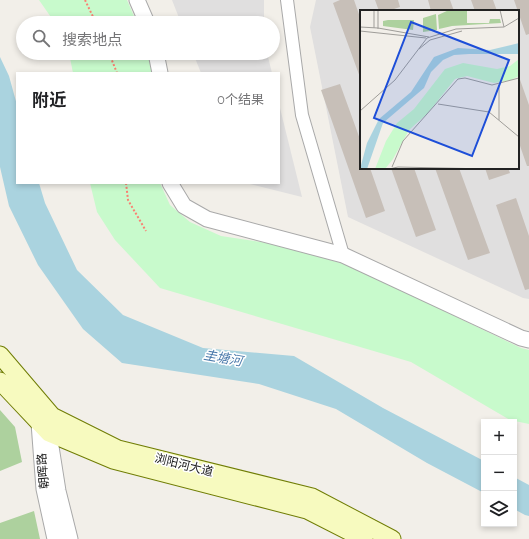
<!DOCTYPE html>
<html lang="zh">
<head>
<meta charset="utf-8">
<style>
	:root { --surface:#fff; --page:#f6f6f6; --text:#202124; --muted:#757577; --line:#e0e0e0 }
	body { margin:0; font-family:Raleway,"Noto Sans SC",sans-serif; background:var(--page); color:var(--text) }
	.controls { position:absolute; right:12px; bottom:12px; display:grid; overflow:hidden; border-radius:0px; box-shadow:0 2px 6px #0003 }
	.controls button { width:36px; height:36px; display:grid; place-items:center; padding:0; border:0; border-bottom:1px solid var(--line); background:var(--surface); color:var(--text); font:20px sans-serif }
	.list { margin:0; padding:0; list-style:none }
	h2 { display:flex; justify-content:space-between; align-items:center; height:52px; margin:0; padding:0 16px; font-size:17px }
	h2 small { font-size:13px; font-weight:400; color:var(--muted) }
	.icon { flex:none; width:22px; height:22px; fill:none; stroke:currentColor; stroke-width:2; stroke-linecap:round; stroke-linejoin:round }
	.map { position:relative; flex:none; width:529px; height:539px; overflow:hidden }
	.search { position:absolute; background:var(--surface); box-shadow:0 2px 6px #0003; left:16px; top:16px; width:264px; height:44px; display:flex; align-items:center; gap:10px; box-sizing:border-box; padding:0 14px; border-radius:22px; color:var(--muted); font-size:15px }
	.panel { position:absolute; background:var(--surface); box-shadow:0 2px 6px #0003; left:16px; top:72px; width:264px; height:112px; border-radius:0px }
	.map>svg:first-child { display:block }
	.residential { fill:#e0dfdf; fill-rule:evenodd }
	.forest { fill:#add19e }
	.park { fill:#c8facc }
	.water { fill:#aad3df }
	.building { fill:#c7bfb8 }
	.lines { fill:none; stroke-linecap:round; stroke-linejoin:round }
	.minor-casing { stroke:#a9a9a9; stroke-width:14 }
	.tertiary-casing { stroke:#a9a9a9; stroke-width:17 }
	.secondary-casing { stroke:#707d05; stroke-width:19 }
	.path { stroke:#fa8072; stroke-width:2; stroke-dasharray:2 2; stroke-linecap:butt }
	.minor { stroke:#fff; stroke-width:12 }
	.tertiary { stroke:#fff; stroke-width:15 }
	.secondary { stroke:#f7fabf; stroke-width:17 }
	.labels { text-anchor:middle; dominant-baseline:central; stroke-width:3; stroke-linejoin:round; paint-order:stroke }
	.street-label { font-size:12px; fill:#222; stroke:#fff }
	.water-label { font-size:13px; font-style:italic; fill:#4a7aab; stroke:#fff }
	.inset-road { fill:none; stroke:#9f9d99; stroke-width:1 }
	.view { fill:#1d4ed8; fill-opacity:0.15; stroke:#1d4ed8; stroke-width:2 }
	.inset-edge { fill:none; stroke:#222; stroke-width:2 }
</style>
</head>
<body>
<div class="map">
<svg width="529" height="539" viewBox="0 0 529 539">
	<rect width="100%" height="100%" fill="#f2efe9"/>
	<path class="residential" d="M172,0h92v23h-83z
		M316,0h213v299l-6,-1 -175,-81 -38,-190zM361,11h157v157h-157z
		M193,53h74l5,20h-71z
		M279,104l23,93 -56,-14h33z"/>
	<path class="forest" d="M0,410l15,17 7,35 -22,9z
		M34,511l6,28h-40v-16z"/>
	<path class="park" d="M39,0h88l10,23h-82z
		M69,53h78l6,20h-80z
		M90,183h70l10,22 20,17 31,14 53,8 77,22 170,82 8,2v74l-19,-4 -99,-58 -251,-74 -45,-48 -18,-28z"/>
	<path class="water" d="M0,57l9,19 8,29v78h22l6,20 32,67 46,45 80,33 91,8 89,52 101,53v32l-57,-30 -91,-54 -77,-25 -137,-21 -39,-34 -45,-64 -29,-59 -9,-39z
		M514,477l15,8v31l-4,-1 -11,-6z"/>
	<path class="building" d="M340,0h14l7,20v60l-28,-77z
		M375,0h23l2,7 -12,4h-9z
		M428,0h22l4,11h-23z
		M471,0h22l4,11h-22z
		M514,0h15v34l-3,1z
		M518,74l11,31v61h-2l-9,-26z
		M340,84l21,58v26h9l15,43 -19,7 -45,-128z
		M391,168h23l22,62 -20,7z
		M435,168h24l31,85 -22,7z
		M485,168h23l2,5 -21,7z
		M516,198l13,38v53l-4,1 -29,-85z"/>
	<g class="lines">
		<g class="minor-casing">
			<path id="minor" d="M287,0l15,115 41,140"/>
		</g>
		<g class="tertiary-casing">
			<path id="tertiary" d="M137,0l10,23
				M156,53l4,20
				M170,183l14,23 23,13 136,36 178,83 8,2
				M39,416v7l5,66 11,50
				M49,434l9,57 12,48"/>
		</g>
		<g class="secondary-casing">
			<path id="secondary" d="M0,355l52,61 66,33 194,48 80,42
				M0,381l49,52 64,27 194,50 57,29"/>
		</g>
		<path class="path" d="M85,0l11,23
			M109,53l8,20
			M126,183l2,17 18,31"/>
		<use href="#minor" class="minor"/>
		<use href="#tertiary" class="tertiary"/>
		<use href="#secondary" class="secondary"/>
	</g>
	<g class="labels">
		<g class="street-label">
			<text transform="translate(184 465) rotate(14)">浏阳河大道</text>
			<text transform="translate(43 471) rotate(-95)">朝晖路</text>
		</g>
		<g class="water-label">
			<text transform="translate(223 358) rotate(10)">圭塘河</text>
		</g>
	</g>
	<g transform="translate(360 10)">
		<rect width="159" height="159" fill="#f2efe9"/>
		<path d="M89,0h18v13h22l1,-4h10l1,4 -49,3 -13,3 -1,-14zM76,4l1,16 -14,2v-14zM28,10h26l-1,10 -30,-4v-5z" fill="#add19e"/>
		<path d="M159,49v17l-8,4 -17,3 -27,-7 -12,3 -27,34 -19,17 -16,29 -8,10h-10l11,-28 11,-18 17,-14 31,-40 18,-6 34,6 13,-3z" fill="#c8facc"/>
		<path d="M159,33v11h-50l-15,1 -11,5 -12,12 -7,16 -41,35 -16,46h-7l7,-26 12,-24 32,-27 23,-35 24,-9 32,2z" fill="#aad3df"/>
		<path class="inset-road" d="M140,0l4,17M0,17l18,1 51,9M14,18v-18M18,19v-19M0,21l66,7M59,39l11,-9 32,-9M139,75v35M78,94l51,8 30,25M0,101l35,-31 32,-42 29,-9 48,-2 15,-9M32,157l11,-26 55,-62 7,-1 27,7 27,-7M29,159l9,-2 90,2"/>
		<path class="view" d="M51,12l98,38 -37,96 -98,-38z"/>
		<rect width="159" height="159" class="inset-edge"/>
	</g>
</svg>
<div class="controls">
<button>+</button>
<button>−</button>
<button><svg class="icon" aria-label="layers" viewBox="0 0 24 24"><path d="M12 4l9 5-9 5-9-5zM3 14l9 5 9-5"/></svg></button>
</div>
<div class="search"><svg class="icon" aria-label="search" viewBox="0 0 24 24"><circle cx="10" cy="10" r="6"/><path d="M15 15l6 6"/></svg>搜索地点</div>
<section class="panel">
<h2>附近<small>0个结果</small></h2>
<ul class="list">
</ul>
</section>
</div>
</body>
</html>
